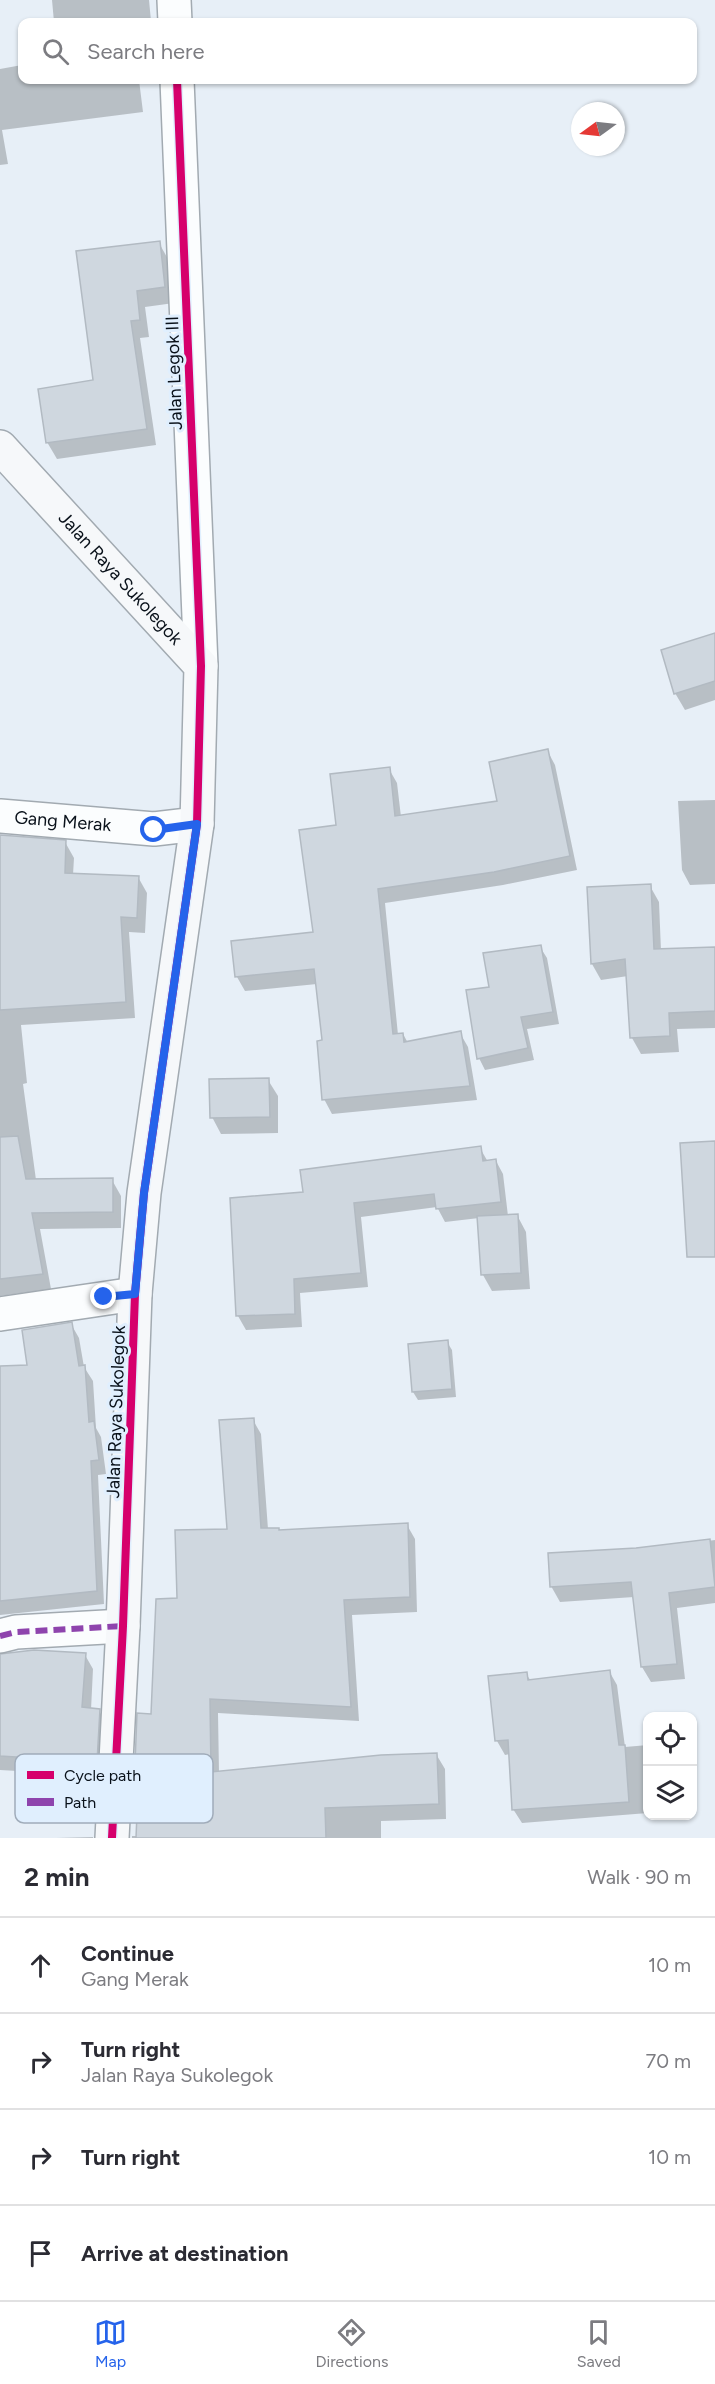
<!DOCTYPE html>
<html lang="en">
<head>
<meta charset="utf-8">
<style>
	:root { --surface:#fff; --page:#f2f2f3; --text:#2b2b33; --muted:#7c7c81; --line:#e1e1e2; --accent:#2563eb }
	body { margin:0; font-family:Figtree,sans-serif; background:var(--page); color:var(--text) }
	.controls { position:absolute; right:18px; bottom:18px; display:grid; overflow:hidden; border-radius:12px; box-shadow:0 2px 4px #0004 }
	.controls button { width:54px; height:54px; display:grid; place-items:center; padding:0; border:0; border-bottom:2px solid var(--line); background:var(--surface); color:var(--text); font:30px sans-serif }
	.compass { position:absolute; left:571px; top:102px; width:54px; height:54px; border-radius:50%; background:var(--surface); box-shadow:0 2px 4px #0004; rotate:255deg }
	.stop { position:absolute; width:18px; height:18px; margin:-14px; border:4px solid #2563eb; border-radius:50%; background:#fff }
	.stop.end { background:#2563eb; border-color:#fff; box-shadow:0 2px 6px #0008 }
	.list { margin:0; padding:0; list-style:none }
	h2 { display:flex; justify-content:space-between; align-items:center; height:78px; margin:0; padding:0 24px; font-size:26px }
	h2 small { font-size:20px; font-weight:400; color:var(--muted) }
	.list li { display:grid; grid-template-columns:39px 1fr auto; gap:18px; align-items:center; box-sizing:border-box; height:96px; padding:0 24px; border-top:2px solid var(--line) }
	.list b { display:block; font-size:22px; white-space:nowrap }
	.list p { margin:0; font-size:20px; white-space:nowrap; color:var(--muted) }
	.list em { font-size:20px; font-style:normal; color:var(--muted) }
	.icon { flex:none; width:33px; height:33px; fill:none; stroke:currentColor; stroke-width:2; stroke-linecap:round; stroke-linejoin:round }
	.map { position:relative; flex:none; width:715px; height:1838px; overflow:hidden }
	.search { position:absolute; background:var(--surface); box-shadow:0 2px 4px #0004; left:18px; right:18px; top:18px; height:66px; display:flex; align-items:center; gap:15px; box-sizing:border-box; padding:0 21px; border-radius:12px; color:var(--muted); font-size:22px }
	.sheet { height:462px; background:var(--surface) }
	nav { display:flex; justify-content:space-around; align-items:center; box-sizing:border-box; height:84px; border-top:2px solid var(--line); background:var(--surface); font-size:16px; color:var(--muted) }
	nav a { display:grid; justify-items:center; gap:3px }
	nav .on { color:var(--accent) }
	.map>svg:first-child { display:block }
	.shadow { fill:#0003 }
	.building { fill:#cfd7df; stroke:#b2bac2; stroke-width:1.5 }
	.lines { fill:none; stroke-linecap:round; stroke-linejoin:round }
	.street-casing { stroke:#a2aab1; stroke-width:36 }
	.secondary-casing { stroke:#a2aab1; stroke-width:36 }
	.street { stroke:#fbfdfe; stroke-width:33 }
	.secondary { stroke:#f6f8fa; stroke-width:33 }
	.quiet { stroke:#8e44ad; stroke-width:6; stroke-dasharray:12 6; stroke-linecap:butt }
	.cycleway-casing { stroke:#e0effe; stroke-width:11 }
	.cycleway { stroke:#d6006c; stroke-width:8 }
	.route { stroke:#2563eb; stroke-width:8 }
	.labels { text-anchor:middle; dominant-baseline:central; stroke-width:6; stroke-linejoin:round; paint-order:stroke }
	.street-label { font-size:18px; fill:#09111a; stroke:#e0effe }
	.key { fill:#e0effe; stroke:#a0acba; stroke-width:1.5 }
	.key-label { font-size:16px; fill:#09111a }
</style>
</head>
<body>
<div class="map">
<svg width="715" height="1838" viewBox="0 0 715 1838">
	<rect width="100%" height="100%" fill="#e7eff7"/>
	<path class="shadow" d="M52,0h97l2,21 -97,1z
		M22,65v15h117l4,32 -141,18 6,34 -8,1v-96z
		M159,243l9,16 6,44 -29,4 4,30 -9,1 16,107 -99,14 -10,-17 47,-60z
		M715,635v65l-30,10 -10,-17z
		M547,750l8,15 22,105 -74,15 -118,18 13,132 5,-1 5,9 52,-10 8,14 9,53 -145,14 -8,-15v-57l-7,-58 -72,7 -8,-14 -4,-35 82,-9 23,-107 51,-57 8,14 4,34 98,-15z
		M715,800v84l-25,1 -8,-15 -4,-69z
		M0,836l65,6 9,16 -1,17 65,2 9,16 -2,40 -16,-1 6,86 -114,7 6,58 -4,1 13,96h76l9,16v32l-81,1 11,60 -51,7z
		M650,886l9,16 2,49 54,-3v80l-38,1 2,23 -38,2 -9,-16 -4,-62 -27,4 -9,-16z
		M540,947l7,11 12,66 -32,5 7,31 -49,10 -6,-12 11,-70z
		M268,1080l10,16v37l-57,1 -9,-17z
		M480,1148l8,14 8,-1 7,13 5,42 9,-1 9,17 4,57 -38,2 -9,-16 -4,-57 -34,4 -8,-15 -76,10 7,70 -68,6 2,34 -56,3 -8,-14 -6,-116 72,-6z
		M71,1324l8,14 5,29 9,14 3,47 5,9 5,37 -8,1 6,129 -104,11v-247l29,-2z
		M447,1342l5,8 4,47 -38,3 -5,-8 -4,-47z
		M253,1420l8,14 7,95 11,3 128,-7 8,14 2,73 -65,3 7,106 -141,-8 1,60 217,-19 9,15 1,50 -65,2v17h-249v-2h6l3,-65 -5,-7 17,-48 25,-117 50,-68z
		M715,1540v63l-38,5 8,71 -34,3 -9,-15 -8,-70 -74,5 -9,-16 85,-36z
		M0,1655h85l8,14 -2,41 8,1 9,14 -3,51 -105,-6z
		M609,1671l8,14 8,62 23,-2v68l-126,10 -9,-14 -3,-55 -5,1 -8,-14 29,-67 5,7z
		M93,1837v1h-37z"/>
	<path class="building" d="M160,241l5,46 -28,4 3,29 -9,1 16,108 -101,14 -8,-54 55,-9 -17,-129z
		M715,633v48l-41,13 -13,-44z
		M548,749l22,107 -76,16 -116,17 15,145 10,-1 1,9 57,-11 9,55 -148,14 -5,-59 5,-1 -8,-71 -79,8 -4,-36 82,-9 -14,-102 37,-5 -6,-51 60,-7 5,49 102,-15 -8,-39z
		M0,835l66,5 -1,33 74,3 -2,42 -16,-1 5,85 -126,8z
		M651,884l3,65 61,-2v64l-46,2 1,23 -40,2 -5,-79 -34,5 -4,-77z
		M541,945l12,67 -32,5 7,31 -51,11 -11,-69 23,-3 -6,-34z
		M269,1078l1,39 -60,1 -1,-39z
		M18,1136l8,43 87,-1v34l-81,1 11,61 -43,5v-142z
		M715,1141v116h-28l-7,-114z
		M481,1146l2,15 13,-2 5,43 -65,7 -2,-15 -80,9 7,70 -67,6 1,35 -59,2 -6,-118 73,-6 -3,-22z
		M518,1214l3,59 -40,2 -4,-59z
		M72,1322l7,44 6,-1 4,57 5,-1 5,39 -8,1 6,130 -97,10v-235l27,-1 -5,-35z
		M448,1340l4,49 -40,3 -4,-48z
		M254,1418l7,110h18v2l129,-7 2,74 -66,3 7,107 -141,-8 1,73 170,-17 56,-2 2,51 -114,4 1,30h-190l3,-74h-4l2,-51 14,1 5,-115 21,-1 -2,-68 52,-1 -8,-109z
		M710,1539l5,48 -46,6 8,71 -36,3 -10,-85 -81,5 -2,-34 88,-5z
		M34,1650l52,3 -4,54 18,2 -3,53 -97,-6v-102z
		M610,1670l9,75h6l4,57 -117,8 -4,-70 -13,1 -7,-65 39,-4 1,8z"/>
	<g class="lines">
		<g class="street-casing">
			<g id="street">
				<path d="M174,0l1,22"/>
				<path d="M177,80l24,586"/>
				<path id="s1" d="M0,816l154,13 43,-5"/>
				<path d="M0,1314l135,-20"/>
				<path d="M0,1636l16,-4 107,-6"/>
			</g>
		</g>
		<g class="secondary-casing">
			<g id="secondary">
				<path id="s2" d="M0,447l201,219 -4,158 -53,369 -9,101 -12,332 -11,212"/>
			</g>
		</g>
		<use href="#street" class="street"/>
		<use href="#secondary" class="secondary"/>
		<path class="quiet" d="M0,1636l16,-4 107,-6"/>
		<g class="cycleway-casing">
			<path id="cycleway" d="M112,1838l11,-212 12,-332 9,-101 53,-369 4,-158 -24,-586"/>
		</g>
		<use href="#cycleway" class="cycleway"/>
	</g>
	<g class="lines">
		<path class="route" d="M104,1297l31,-3 9,-101 53,-369 -43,6"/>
	</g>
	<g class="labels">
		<g class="street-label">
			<text transform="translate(174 373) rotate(-92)">Jalan Legok III</text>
			<text stroke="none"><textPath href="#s2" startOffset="178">Jalan Raya Sukolegok</textPath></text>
			<text stroke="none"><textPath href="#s1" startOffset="63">Gang Merak</textPath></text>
			<text transform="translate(116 1412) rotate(-88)">Jalan Raya Sukolegok</text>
		</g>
	</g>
	<rect x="15" y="1754" width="198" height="69" rx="9" class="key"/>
	<rect x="27" y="1771" width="27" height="8" fill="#d6006c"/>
	<rect x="27" y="1798" width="27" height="8" fill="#8e44ad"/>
	<g class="key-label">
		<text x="64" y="1781">Cycle path</text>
		<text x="64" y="1808">Path</text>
	</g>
</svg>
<div class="controls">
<button><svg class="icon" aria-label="locate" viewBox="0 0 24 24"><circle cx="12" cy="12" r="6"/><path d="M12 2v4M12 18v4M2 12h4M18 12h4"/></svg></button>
<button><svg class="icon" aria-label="layers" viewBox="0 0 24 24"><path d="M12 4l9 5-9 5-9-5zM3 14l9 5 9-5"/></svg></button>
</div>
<svg class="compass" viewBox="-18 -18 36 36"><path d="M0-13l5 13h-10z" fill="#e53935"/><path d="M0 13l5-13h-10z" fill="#7c7c81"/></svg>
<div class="stop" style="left:154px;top:830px"></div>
<div class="stop end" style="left:104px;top:1297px"></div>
<div class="search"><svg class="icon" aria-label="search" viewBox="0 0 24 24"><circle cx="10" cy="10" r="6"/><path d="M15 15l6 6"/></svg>Search here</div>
</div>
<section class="sheet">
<h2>2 min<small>Walk · 90 m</small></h2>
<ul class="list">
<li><svg class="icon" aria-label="ahead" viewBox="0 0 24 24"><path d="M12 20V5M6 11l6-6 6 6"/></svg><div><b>Continue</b><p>Gang Merak</p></div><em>10 m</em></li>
<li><svg class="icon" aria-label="right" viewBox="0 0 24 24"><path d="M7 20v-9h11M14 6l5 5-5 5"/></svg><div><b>Turn right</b><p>Jalan Raya Sukolegok</p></div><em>70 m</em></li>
<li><svg class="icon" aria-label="right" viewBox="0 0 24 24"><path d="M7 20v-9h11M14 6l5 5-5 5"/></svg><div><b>Turn right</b></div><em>10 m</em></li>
<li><svg class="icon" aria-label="arrive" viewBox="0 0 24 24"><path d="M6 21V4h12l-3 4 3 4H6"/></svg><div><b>Arrive at destination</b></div></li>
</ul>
</section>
<nav>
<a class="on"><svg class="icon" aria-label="map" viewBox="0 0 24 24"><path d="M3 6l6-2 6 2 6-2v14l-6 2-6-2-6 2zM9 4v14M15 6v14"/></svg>Map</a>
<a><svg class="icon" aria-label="directions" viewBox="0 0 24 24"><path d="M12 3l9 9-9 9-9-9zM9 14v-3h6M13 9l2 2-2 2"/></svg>Directions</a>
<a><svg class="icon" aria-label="saved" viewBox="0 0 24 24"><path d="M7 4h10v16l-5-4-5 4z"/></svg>Saved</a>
</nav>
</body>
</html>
